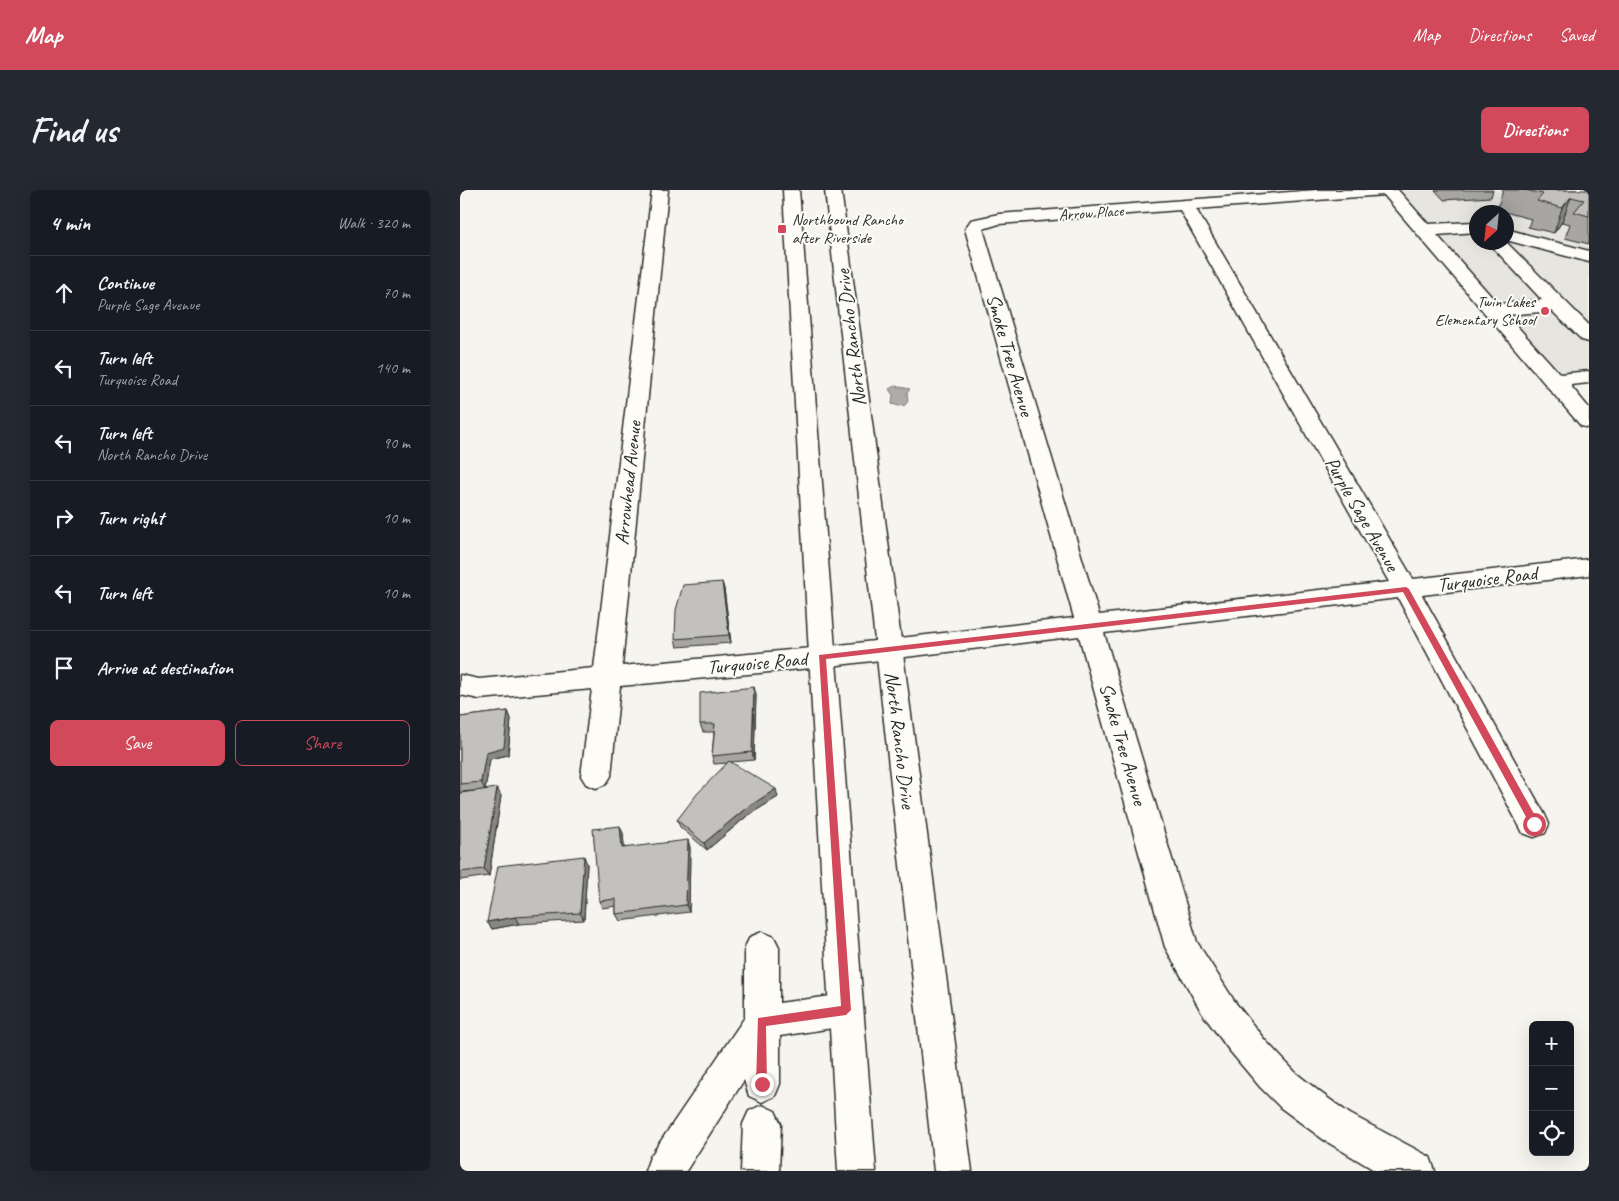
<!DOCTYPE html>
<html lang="en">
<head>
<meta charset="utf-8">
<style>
	:root { --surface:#171b24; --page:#242831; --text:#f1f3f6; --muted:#9ea1a6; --line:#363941; --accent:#d1495b }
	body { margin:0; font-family:Caveat,sans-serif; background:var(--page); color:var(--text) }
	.controls { position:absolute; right:15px; bottom:15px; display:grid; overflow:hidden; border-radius:8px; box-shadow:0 5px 20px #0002 }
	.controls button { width:45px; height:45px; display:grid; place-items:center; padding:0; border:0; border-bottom:1px solid var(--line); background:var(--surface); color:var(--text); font:25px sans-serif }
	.compass { position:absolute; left:1009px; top:15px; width:45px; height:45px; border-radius:50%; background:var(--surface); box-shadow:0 5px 20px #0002; rotate:207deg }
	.stop { position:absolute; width:15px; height:15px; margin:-11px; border:4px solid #d1495b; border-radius:50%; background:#fff }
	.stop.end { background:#d1495b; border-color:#fff; box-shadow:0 1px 5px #0008 }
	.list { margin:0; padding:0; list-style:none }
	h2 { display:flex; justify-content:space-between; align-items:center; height:65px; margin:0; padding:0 20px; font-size:21px }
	h2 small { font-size:16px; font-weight:400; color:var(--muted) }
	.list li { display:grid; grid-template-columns:32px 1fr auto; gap:15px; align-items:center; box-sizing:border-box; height:75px; padding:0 20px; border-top:1px solid var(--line) }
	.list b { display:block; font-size:19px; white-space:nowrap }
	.list p { margin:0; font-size:16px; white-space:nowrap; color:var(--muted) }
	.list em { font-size:16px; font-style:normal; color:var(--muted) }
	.actions { display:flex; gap:10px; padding:15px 20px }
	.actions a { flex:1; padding:11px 0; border:1px solid var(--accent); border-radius:8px; text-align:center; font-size:18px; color:var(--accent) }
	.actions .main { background:var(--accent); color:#fff }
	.icon { flex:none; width:28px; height:28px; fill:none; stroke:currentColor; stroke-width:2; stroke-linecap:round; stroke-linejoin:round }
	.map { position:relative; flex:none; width:1129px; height:981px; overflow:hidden; border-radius:8px }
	header { display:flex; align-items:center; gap:30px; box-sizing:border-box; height:70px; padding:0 25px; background:var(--accent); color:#fff }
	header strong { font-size:24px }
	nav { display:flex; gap:28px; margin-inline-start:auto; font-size:18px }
	.intro { display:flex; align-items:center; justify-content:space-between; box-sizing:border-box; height:120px; padding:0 30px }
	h1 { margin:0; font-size:35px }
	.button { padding:12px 22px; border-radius:8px; background:var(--accent); color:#fff; font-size:18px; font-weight:700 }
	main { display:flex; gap:30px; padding:0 30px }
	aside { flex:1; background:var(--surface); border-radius:8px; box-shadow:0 5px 20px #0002 }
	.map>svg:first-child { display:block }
	.built { fill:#e6e5e0; fill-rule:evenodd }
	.water { fill:#adaca9; stroke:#797877 }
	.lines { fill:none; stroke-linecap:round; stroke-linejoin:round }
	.minor-casing { stroke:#2b2b2b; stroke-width:3 }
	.major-casing { stroke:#2b2b2b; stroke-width:3 }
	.minor { fill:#fdfcf7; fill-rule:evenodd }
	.major { fill:#fdfcf7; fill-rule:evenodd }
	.wall { fill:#a7a6a3; stroke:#2b2b2b }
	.shaded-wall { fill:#888785; stroke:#2b2b2b }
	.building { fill:#c2c1be; stroke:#2b2b2b }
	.route { fill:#d1495b }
	.poi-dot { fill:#d1495b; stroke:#fdfcf7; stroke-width:2 }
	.labels { text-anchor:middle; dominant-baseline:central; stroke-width:4; stroke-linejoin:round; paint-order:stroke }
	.far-street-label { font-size:16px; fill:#2b2b2b; stroke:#fdfcf7 }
	.far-poi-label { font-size:16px; fill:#2b2b2b; stroke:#fdfcf7; text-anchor:start }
	.street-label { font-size:20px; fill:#2b2b2b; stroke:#fdfcf7 }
</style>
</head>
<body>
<header>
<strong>Map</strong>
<nav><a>Map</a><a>Directions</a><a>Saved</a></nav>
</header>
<div class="intro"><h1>Find us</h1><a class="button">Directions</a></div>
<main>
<aside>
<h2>4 min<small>Walk · 320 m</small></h2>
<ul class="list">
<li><svg class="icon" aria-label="ahead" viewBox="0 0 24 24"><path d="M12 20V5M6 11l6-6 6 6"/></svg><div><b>Continue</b><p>Purple Sage Avenue</p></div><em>70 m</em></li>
<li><svg class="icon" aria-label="left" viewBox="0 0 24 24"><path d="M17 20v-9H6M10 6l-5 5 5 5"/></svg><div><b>Turn left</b><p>Turquoise Road</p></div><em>140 m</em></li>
<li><svg class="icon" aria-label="left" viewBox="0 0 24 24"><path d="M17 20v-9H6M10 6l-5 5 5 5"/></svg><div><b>Turn left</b><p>North Rancho Drive</p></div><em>90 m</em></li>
<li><svg class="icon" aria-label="right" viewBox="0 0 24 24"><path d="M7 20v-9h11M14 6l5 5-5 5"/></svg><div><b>Turn right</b></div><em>10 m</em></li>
<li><svg class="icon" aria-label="left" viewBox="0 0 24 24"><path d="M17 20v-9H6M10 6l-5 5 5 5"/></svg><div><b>Turn left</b></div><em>10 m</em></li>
<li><svg class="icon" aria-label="arrive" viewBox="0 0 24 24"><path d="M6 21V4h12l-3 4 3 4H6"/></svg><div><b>Arrive at destination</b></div></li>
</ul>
<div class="actions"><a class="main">Save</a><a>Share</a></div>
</aside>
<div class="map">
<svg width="1129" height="981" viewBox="0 0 1129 981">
	<rect width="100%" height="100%" fill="#f5f4ef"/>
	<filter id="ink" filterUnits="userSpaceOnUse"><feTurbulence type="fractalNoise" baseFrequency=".02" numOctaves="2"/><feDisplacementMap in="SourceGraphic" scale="10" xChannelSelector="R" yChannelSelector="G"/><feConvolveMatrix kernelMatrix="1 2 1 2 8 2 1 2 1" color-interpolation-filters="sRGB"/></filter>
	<g filter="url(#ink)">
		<path class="built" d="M933,0h196v190l-26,2zM1016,22h30v30h-30z"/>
		<path class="water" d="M435,196l15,3 -3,4 1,8 -3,4 -6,1 -7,-2 1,-9 -4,-6z"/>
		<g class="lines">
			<g class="minor-casing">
				<path id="minor" d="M192,0h16l-46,476 200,-19 252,-29 -109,-389 6,-9 28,-6 318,-24h81l30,34 48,-2v10l-39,3 61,69 44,-4 -54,-58h18l83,83v17l-7,-2 -30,-29 -45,4 53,59 29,-3v12l-19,2 19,23v20l-8,-2 -197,-231 -188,14 217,370 176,-20v16l-167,20 123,220 4,9 -4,9 -11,4 -11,-4 -125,-235 -294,35 93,309 38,60 29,37 32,34 25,20 29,21 80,43 5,14h-59l-52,-31 -43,-32 -21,-21 -31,-37 -27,-37 -37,-66 -86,-311 -257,31 -202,19 -9,90 -5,8 -10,4 -10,-4 -5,-8 11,-87 -113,10 -19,-4v-20l19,4 115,-11zM720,20l209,372 -290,33 -116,-386 16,-5z
					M1046,39l83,22v11l-83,-22z
					M302,742l12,5 5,10v56l67,-9 12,5 5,11 -5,11 -12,5 -66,10v48l-5,12 -13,6 -13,-6 -5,-16 -58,91h-41l5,-14 95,-140v-70l5,-10z
					M302,915l13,6 6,13 -2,47h-38l2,-47 6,-13z"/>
			</g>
			<g class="major-casing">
				<path id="major" d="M323,0h16l77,981h-38z
					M365,0h16l131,981h-38z"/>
			</g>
			<use href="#minor" class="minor"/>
			<use href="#major" class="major"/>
		</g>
		<path class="wall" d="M975,0h58l-2,7 -47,3z
			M1043,0h86v54l-24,-6 5,-14 -8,-2 -8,11 -26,-6 3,-8 -34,-9z
			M262,392l2,7 7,54 -54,4 -2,-8z
			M296,504l-2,66 -23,2 47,35 -31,19 -40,34 -27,-23 -3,-7 51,-57 -14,1 -2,-8 2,-24h-11l-3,-8z
			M48,521l3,8 -3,36 -18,4 -5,31 -25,2v-75z
			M0,603l41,3 -12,80 -29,4z
			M163,643l1,15 66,-1 -1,65 -69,9 -4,-7v-8l-14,2 -3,-7z
			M127,674l-3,56 -65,4 -27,5 -5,-7z"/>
		<path class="shaded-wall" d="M1111,7l-9,25 -8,11 8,-25z
			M262,392l2,7 7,54 -2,-8z
			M294,497l2,7 -2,66 -2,-8z
			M48,521l3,8 -3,36 -18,4 -5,31 -4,-8 5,-30z
			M37,598l4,8 -12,80 -5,-7z
			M316,599l2,8 -31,19 -40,34 -3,-7 41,-34z
			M160,636l3,7 2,23 -3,-8z
			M228,650l2,7 -1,65 -3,-7z
			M124,666l3,8 -3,56 -4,-7z
			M55,727l4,7 -27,5 -5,-7z"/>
		<path class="building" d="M1065,0h64v26l-15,-4 10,-12 -13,-3 -9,11 -25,-7 6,-7z
			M262,392l7,53 -54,4 1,-29 7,-25z
			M294,497l-2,65 -40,4 3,-32h-15v-31z
			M48,521l-4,36 -18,5 -5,30 -21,2v-67z
			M269,571l47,28 -31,20 -41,34 -27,-23 20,-26z
			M37,598l-13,81 -24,3v-79z
			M160,636l2,22 66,-8 -2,65 -70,9v-15l-17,2 -6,-72z
			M124,666l-4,57 -65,4 -28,5 11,-56z"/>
	</g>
	<path class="route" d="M946,397l3,2 129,232v5h-7l-128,-234 -577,67 25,351 -5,5 -80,11 1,58 -1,3 -4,2 -4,-2 -2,-3 2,-66 83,-12 -22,-351z"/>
	<g class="poi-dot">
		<rect x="317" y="34" width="10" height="10" rx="2.5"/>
		<circle cx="1085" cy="121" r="5"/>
	</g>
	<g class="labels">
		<g class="far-street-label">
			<text transform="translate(631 23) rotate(-4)">Arrow Place</text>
		</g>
		<g class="far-poi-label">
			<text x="332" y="30">Northbound Rancho<tspan x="332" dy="18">after Riverside</tspan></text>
			<text x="1075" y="112" text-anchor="end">Twin Lakes<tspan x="1075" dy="18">Elementary School</tspan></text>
		</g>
		<g class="street-label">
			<text transform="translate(391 148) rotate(-97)">North Rancho Drive</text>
			<text transform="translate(550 165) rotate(74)">Smoke Tree Avenue</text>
			<text transform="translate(168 293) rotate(-84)">Arrowhead Avenue</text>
			<text transform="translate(902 324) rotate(60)">Purple Sage Avenue</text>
			<text transform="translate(1027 389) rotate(-7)">Turquoise Road</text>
			<text transform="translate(297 473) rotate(-5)">Turquoise Road</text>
			<text transform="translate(440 550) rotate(83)">North Rancho Drive</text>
			<text transform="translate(663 554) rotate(74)">Smoke Tree Avenue</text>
		</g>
	</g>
</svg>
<div class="controls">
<button>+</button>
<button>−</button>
<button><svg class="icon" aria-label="locate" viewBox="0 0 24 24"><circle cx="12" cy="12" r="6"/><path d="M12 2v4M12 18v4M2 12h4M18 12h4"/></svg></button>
</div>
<svg class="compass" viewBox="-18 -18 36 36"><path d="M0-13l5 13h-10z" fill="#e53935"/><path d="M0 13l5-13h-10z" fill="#9ea1a6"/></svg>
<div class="stop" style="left:1074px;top:634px"></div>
<div class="stop end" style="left:302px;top:894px"></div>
</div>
</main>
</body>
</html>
